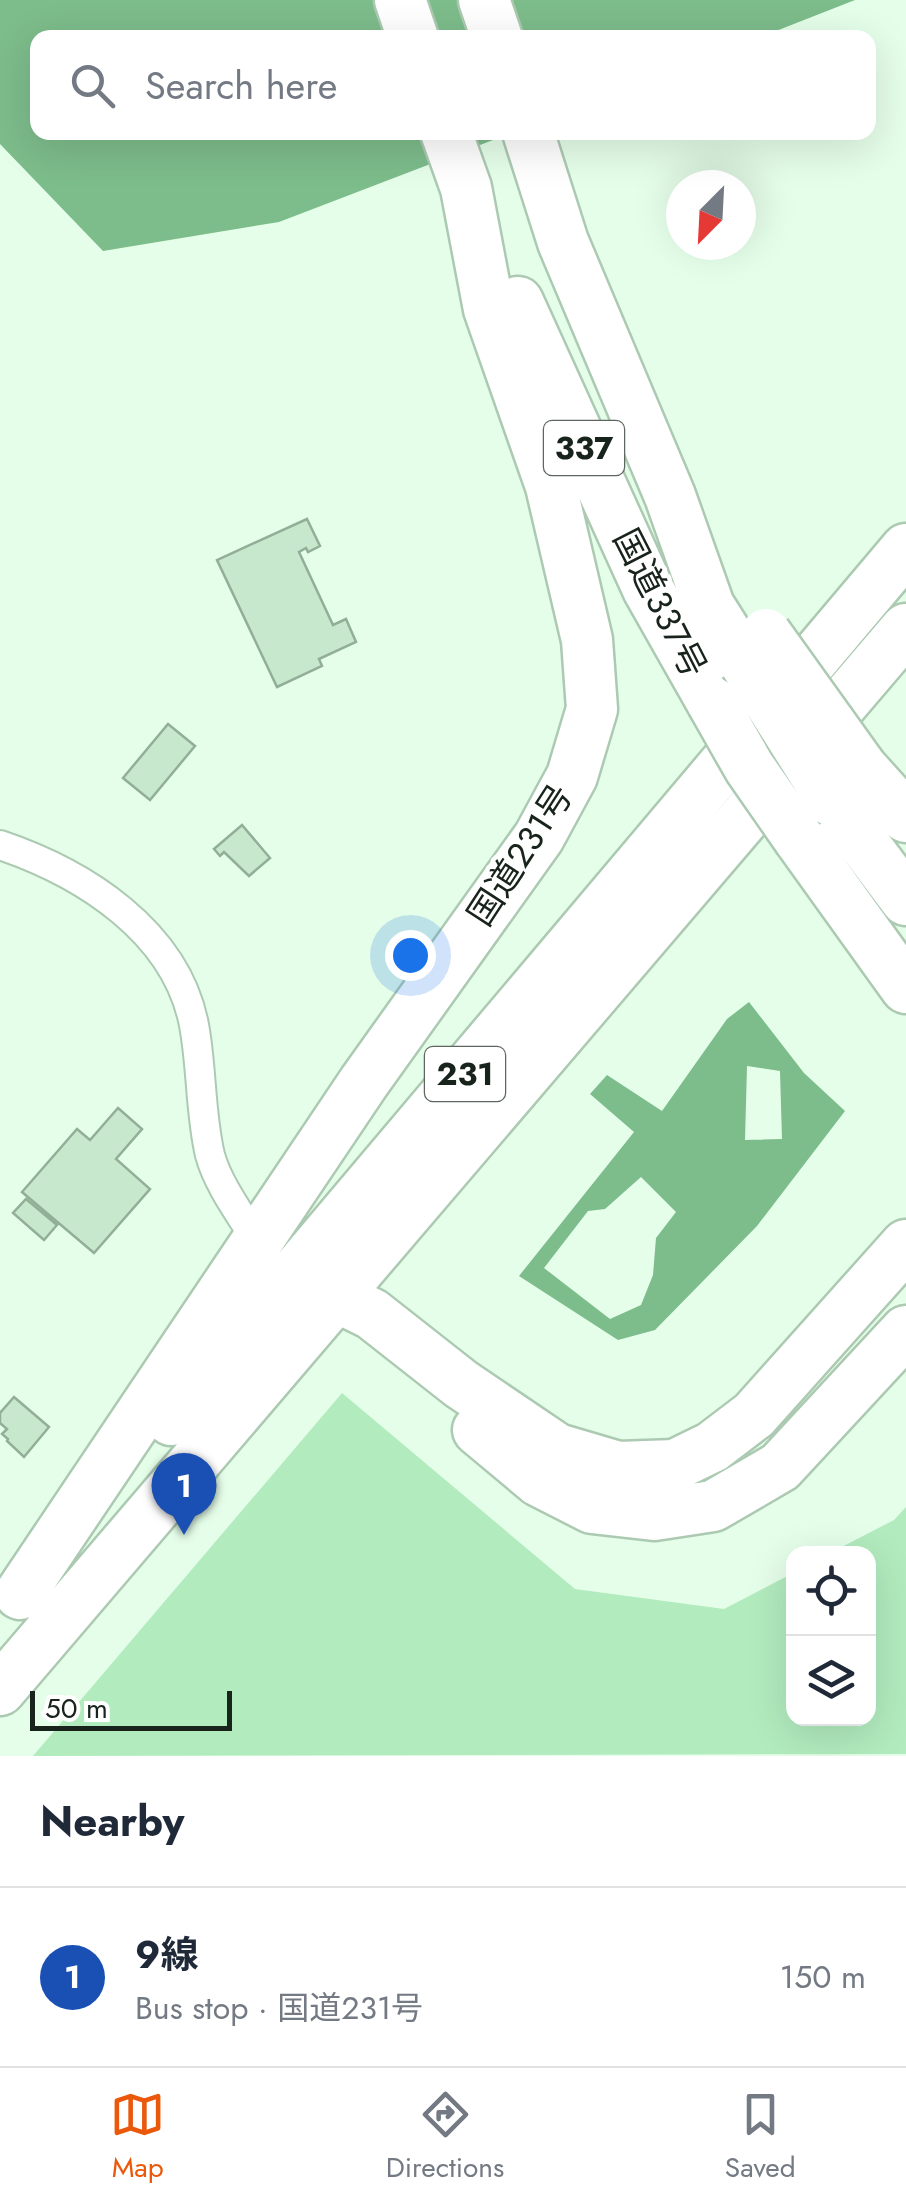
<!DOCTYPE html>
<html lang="en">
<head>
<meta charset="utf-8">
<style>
	:root { --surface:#fff; --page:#f6f6f7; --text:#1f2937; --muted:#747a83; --line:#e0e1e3; --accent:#ea580c }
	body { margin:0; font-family:Jost,"Noto Sans JP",sans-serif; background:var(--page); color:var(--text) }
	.controls { position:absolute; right:30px; bottom:30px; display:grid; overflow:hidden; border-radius:20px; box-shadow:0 10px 40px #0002 }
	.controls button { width:90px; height:90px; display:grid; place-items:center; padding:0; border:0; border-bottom:2px solid var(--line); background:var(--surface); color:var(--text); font:50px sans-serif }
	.compass { position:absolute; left:666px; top:170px; width:90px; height:90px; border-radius:50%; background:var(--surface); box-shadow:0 10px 40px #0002; rotate:204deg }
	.scale { position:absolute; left:30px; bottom:25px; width:202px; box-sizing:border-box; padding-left:10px; border:5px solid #18241b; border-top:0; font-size:28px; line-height:35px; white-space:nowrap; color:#18241b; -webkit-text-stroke:8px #fff; paint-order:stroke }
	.you { position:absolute; left:410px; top:955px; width:35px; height:35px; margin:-25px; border:8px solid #fff; border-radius:50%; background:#1a73e8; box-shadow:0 0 0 15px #1a73e833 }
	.badge { display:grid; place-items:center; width:65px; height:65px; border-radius:50%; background:var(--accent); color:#fff; font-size:32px; font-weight:700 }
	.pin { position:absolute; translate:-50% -82px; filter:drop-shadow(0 2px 5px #0008) }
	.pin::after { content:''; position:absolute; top:52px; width:35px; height:30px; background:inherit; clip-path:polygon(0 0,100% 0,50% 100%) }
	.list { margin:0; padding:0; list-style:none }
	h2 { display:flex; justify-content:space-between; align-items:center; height:130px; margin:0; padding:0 40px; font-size:42px }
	h2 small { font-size:32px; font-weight:400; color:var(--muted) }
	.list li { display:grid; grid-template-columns:65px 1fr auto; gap:30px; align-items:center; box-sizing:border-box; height:180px; padding:0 40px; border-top:2px solid var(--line) }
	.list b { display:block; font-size:38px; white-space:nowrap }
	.list p { margin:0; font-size:32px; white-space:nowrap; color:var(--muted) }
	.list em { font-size:32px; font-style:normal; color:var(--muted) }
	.icon { flex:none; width:55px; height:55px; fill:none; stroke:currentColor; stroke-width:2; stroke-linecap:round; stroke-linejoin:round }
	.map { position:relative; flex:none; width:906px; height:1756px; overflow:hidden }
	.search { position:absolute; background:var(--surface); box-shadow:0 10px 40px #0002; left:30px; right:30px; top:30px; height:110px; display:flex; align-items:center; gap:25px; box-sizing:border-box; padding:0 35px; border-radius:20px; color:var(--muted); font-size:38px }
	.sheet { height:310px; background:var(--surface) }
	nav { display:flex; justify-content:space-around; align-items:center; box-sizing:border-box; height:140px; border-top:2px solid var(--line); background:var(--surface); font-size:28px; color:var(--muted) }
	nav a { display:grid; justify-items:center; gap:5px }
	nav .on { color:var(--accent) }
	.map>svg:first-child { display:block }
	.green { fill:#b2ebbe }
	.water { fill:#7dbc8b; fill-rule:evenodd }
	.building { fill:#c8e8ce; stroke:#91af97; stroke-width:2.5 }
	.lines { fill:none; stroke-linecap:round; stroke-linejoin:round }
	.street-casing { stroke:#accab2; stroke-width:32 }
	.highway-casing { stroke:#accab2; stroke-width:55 }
	.street { stroke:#fff; stroke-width:28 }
	.highway { stroke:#fff; stroke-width:50 }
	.highway-bridge-casing { stroke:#accab2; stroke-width:55; stroke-linecap:butt }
	.highway-bridge { stroke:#fff; stroke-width:50 }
	.labels { text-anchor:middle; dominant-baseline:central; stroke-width:9; stroke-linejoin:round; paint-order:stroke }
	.shield { fill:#fff; stroke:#5d665f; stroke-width:2.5 }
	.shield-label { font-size:32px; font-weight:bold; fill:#18241b }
	.street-label { font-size:35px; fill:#18241b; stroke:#fff }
</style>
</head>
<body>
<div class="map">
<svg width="906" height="1756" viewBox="0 0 906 1756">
	<rect width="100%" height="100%" fill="#e5fee9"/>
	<path class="green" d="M342,1393l233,196 149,20 69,-36 1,145h74v-164l-38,-1 64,-33 12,-13v247l-873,2z"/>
	<path class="water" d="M0,0h855l-97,38h-720v94l473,1 -232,89 -176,29 -103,-107z
		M749,1002l55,71 41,38 -88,115 -102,104 -37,10 -99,-64 115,-144 -44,-38 17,-19 55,36 65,-92zM747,1066l33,5 2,68 -37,1zM641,1177l35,35 -20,26 -3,37 -12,30 -31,14 -66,-51 44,-57 17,-2z"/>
	<path class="building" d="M307,519l13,27 -12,6 -2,-4 -7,4 34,73 13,-6 10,23 -37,17 3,7 -45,21 -60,-127z
		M168,724l27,22 -45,54 -27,-22z
		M242,825l28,33 -21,18 -25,-24 -4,4 -6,-7z
		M118,1108l24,21 -26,30 34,30 -56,64 -72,-61 55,-63 13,11z
		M26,1199l31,26 -13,15 -31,-27z
		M14,1397l35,30 -25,30 -17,-16 1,-2 -6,-5 5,-5 -7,-6v-10z"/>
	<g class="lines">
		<g class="street-casing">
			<path id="street" d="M0,845c83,28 176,86 194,180 8,42 6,88 16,130 8,30 32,61 48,88"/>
		</g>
		<g class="highway-casing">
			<path id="highway" d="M400,0l13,38
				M484,0l13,38
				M528,132l35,110 107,254 39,110 36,57
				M518,302l130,287 64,113
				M862,768l44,49
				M832,801l74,99
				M799,839l107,149
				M311,1284l61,30 89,70 96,65 61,18 57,-2 37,-18 42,-32 152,-170
				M171,1420l735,-871
				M478,1430l61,51 53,27 62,7 59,-9 67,-39 126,-136
				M20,1594l344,-512 175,-245 33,-61 20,-67 -5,-69 -36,-154 -62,-177 -23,-121 -20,-56
				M0,1690l906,-1061"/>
		</g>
		<use href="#street" class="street"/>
		<use href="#highway" class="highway"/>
		<g class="highway-bridge-casing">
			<path id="highway-bridge" d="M766,634l96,134
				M745,663l87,138
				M712,702l37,65 50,72"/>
		</g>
		<use href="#highway-bridge" class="highway-bridge"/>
	</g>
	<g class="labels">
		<g class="shield">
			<rect x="544" y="421" width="80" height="54" rx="8"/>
			<rect x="425" y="1047" width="80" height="54" rx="8"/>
		</g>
		<g class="shield-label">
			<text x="584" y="448">337</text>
			<text x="465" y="1074">231</text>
		</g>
		<g class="street-label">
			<text transform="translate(660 603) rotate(63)">国道337号</text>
			<text transform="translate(520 855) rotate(-57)">国道231号</text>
		</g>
	</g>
</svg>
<div class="controls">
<button><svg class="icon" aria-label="locate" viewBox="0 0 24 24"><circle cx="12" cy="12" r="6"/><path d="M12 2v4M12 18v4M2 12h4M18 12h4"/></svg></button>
<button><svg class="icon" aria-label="layers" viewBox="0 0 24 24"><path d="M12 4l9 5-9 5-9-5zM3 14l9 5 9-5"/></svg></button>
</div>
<svg class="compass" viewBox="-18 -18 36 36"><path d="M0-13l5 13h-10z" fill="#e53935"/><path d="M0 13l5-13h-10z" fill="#747a83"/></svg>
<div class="scale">50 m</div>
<div class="you"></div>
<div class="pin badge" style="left:184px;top:1535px;background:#1a4fb4">1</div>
<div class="search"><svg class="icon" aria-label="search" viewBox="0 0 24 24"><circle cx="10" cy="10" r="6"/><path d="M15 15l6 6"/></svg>Search here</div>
</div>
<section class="sheet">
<h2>Nearby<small></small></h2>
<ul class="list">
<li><span class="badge" style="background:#1a4fb4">1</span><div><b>9線</b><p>Bus stop · 国道231号</p></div><em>150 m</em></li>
</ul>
</section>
<nav>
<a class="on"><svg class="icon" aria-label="map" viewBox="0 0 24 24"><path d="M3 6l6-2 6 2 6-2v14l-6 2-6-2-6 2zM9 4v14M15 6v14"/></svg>Map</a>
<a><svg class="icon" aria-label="directions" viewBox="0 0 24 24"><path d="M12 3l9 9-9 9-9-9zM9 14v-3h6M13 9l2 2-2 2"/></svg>Directions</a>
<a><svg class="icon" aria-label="saved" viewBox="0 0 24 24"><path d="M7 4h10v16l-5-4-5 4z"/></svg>Saved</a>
</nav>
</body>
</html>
